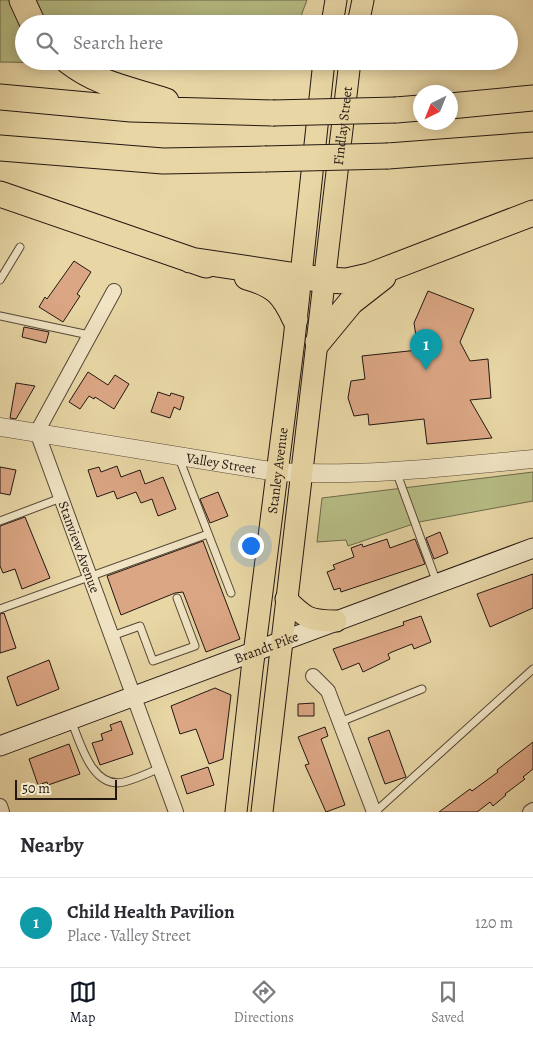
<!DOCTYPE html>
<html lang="en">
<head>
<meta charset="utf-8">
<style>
	:root { --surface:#fff; --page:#f2f2f3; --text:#2b2b33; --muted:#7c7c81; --line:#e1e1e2; --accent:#111827 }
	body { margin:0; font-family:Alegreya,serif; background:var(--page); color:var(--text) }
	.compass { position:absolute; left:413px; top:85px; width:45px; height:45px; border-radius:50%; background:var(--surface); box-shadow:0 2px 12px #0003; rotate:223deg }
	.scale { position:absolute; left:15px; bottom:12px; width:102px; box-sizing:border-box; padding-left:5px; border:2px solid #231712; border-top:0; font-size:14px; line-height:18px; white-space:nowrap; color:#231712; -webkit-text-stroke:4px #f0e4c4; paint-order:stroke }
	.you { position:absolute; left:250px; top:545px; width:18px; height:18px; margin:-12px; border:4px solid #fff; border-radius:50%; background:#1a73e8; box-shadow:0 0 0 8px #1a73e833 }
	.badge { display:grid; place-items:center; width:32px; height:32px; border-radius:50%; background:var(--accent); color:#fff; font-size:16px; font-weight:700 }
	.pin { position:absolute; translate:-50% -41px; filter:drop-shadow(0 1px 2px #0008) }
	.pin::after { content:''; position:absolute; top:26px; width:18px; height:15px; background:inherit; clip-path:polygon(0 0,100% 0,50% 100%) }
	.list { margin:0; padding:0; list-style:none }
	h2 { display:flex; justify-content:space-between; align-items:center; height:65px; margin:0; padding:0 20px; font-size:21px }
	h2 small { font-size:16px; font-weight:400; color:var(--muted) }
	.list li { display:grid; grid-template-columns:32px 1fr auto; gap:15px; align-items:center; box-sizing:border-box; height:90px; padding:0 20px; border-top:1px solid var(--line) }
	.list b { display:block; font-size:19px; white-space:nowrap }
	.list p { margin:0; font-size:16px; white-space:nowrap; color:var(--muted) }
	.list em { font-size:16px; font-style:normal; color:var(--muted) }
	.icon { flex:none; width:28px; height:28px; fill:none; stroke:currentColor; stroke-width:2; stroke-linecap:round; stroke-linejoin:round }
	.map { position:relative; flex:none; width:533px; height:812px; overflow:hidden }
	.search { position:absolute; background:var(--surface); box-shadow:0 2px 12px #0003; left:15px; right:15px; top:15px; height:55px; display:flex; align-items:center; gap:12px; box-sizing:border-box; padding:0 18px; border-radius:28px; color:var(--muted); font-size:19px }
	.sheet { height:155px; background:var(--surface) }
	nav { display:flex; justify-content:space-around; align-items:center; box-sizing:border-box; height:70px; border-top:1px solid var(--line); background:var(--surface); font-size:14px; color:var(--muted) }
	nav a { display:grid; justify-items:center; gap:2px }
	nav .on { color:var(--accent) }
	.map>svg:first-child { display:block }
	.green { fill:#b7bd85; stroke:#6d6a4c }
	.building { fill:#dba684; stroke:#231712 }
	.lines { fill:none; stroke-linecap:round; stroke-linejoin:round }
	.service-casing { stroke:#544737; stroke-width:9 }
	.minor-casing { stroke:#544737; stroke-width:16 }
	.tertiary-casing { stroke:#544737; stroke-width:19 }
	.secondary-casing { stroke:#231712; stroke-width:21 }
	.primary-casing { stroke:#231712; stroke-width:23 }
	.motorway-casing { stroke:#231712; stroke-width:27 }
	.service { stroke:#f0e4c4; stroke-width:7 }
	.minor { stroke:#f0e4c4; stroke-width:14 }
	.tertiary { stroke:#f0e4c4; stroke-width:18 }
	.secondary { stroke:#f0e4c4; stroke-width:19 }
	.primary { stroke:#e8d6a5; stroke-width:21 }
	.motorway { stroke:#e8d6a5; stroke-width:25 }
	.motorway-bridge-casing { stroke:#231712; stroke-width:27; stroke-linecap:butt }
	.motorway-bridge { stroke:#e8d6a5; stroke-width:25 }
	.labels { text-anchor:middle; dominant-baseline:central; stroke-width:4; stroke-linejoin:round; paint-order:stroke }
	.street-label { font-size:14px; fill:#231712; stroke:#f0e4c4 }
</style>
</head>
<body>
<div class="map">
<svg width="533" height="812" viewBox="0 0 533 812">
	<rect width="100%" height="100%" fill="#e8d6a5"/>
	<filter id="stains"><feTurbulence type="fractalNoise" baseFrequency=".004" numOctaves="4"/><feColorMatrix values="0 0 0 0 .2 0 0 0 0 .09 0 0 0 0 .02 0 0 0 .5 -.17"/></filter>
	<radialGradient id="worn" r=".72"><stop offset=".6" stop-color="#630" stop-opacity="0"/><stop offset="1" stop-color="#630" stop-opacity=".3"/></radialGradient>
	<path class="green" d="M0,0h307l-9,24h-274v37h262l-2,5 -284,-4z
		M533,472v29l-114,21 -71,24 -2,-6 -29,2 5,-44z"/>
	<path class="building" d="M74,261l17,11 -14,22 3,2 -17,26 -24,-15 6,-10 2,2z
		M428,291l46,18 -14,33 10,19 18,-2 3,39 -21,2 22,38 -65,6 -3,-25 -55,6 -1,-11 -14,2 -6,-18 3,-17 14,-2 -3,-23 56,-6 -4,-27z
		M24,327l25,5 -3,11 -24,-6z
		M88,372l20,13 7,-10 14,9 -15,25 -19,-12 -1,2 -5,-3 -9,13 -11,-7z
		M16,383l19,3 -19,33 -6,-1z
		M158,392l12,4 1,-3 13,4 -4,13 -6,-3 -4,11 -19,-6z
		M117,466l4,11 19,-7 5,14 18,-7 13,32 -18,7 -6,-17 -11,4 -5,-11 -19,7 -3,-8 -17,6 -9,-27 11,-3 2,5z
		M0,467l16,3 -6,25 -10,-2z
		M218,492l10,24 -18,7 -10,-24z
		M25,517l25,61 -28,11 -7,-20 -12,4 -3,-7v-40z
		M440,532l8,21 -14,6 -8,-21z
		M387,539l3,9 25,-9 10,25 -84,28 -1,-4 -6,2 -7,-18 8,-3 -2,-4 21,-8 -3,-9 11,-4 1,3z
		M203,541l37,98 -34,13 -23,-60 -8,1 -54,22 -14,-39z
		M533,574v34l-43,19 -13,-33z
		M4,613l12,35 -16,5v-39z
		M421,616l10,26 -17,7 -2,-5 -20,8 -4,2 2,5 -27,13 -4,-9 -17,7 -9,-21 71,-24 -1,-3z
		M49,660l10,29 -42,17 -10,-29z
		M215,688l16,7 -8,64 -14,5 -13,-35 -16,5 -9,-28z
		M314,703v13h-16v-12z
		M121,721l12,33 -33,11 -8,-22 11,-3 -2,-6 11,-4 -2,-5z
		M325,727l3,9 -7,3 24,66 -19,7 -21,-47 4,-1 -11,-27z
		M389,730l17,47 -21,7 -17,-46z
		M533,742v27l-10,8 2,2 -20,15 1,1 -13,11 -3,-4 -13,10h-38l31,-23 2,2 26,-19 -1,-2z
		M69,744l11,30 -32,11 -1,-3 -9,3 -9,-26z
		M208,767l6,18 -27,9 -6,-18z"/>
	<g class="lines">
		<g class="service-casing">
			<path id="service" d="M0,280l20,-33
				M0,316l89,19
				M179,458l52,135
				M396,471l41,112
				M0,521l61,-23
				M0,609l208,-75
				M112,636l28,-10 13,35 42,-15 -18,-48
				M71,720c9,22 21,70 53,62 12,-3 25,-9 36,-14
				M340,722l82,-33
				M375,812l158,-143"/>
		</g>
		<g class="minor-casing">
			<path id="minor" d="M114,291l-77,141 139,380
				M313,676l15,15 46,121
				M0,806l2,6
				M530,812l3,-2"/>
		</g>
		<g class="tertiary-casing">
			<g id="tertiary">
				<path id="s1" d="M0,427l277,45c85,5 171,-5 256,-13"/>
			</g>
		</g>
		<g class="secondary-casing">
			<g id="secondary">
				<path id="s2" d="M0,746l533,-198"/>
			</g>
		</g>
		<g class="primary-casing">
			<g id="primary">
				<path d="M332,24l4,-24"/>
				<path d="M358,24l5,-24"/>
				<path d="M286,599c19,19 23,22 50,22"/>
				<path id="s3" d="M236,812l16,-142 42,-330 30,-279"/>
				<path id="s4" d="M262,812l88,-751"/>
			</g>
		</g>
		<g class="motorway-casing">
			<path id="motorway" d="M22,0l11,24
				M68,61c31,24 62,28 98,40
				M0,97l131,12 142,4
				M450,106l83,-8
				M396,110l24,-2
				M0,148l163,13 102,-2
				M388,156l145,-11
				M0,194l206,71
				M190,260l134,20 23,1 22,-5 164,-63
				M247,277c28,8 36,16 48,42
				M318,342l33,-40 32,-25"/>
		</g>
		<use href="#service" class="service"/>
		<use href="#minor" class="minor"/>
		<use href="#tertiary" class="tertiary"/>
		<use href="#secondary" class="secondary"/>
		<use href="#primary" class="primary"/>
		<use href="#motorway" class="motorway"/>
		<g class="motorway-bridge-casing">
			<path id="motorway-bridge" d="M273,113l123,-3
				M265,159l123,-3"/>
		</g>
		<use href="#motorway-bridge" class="motorway-bridge"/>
	</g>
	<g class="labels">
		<g class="street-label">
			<text stroke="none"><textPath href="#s4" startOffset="691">Findlay Street</textPath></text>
			<text stroke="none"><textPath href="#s1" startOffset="224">Valley Street</textPath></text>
			<text stroke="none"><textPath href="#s3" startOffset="344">Stanley Avenue</textPath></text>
			<text transform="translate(79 547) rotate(70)">Stanview Avenue</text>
			<text stroke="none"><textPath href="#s2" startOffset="284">Brandt Pike</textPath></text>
		</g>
	</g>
	<rect width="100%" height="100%" filter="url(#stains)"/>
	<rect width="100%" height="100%" fill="url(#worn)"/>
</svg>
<svg class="compass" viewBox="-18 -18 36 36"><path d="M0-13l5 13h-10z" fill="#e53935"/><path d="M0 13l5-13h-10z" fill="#7c7c81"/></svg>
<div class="scale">50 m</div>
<div class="you"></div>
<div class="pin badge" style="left:426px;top:370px;background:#0f9aa8">1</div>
<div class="search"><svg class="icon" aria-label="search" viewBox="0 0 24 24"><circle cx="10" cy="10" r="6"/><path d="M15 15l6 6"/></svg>Search here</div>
</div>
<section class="sheet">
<h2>Nearby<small></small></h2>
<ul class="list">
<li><span class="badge" style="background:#0f9aa8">1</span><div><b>Child Health Pavilion</b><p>Place · Valley Street</p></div><em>120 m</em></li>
</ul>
</section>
<nav>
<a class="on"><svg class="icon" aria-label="map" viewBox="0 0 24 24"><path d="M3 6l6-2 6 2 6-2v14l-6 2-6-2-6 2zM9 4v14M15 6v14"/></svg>Map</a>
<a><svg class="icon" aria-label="directions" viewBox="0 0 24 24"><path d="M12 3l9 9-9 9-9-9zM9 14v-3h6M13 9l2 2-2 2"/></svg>Directions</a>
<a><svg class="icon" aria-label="saved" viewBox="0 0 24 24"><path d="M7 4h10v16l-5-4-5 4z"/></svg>Saved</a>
</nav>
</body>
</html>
